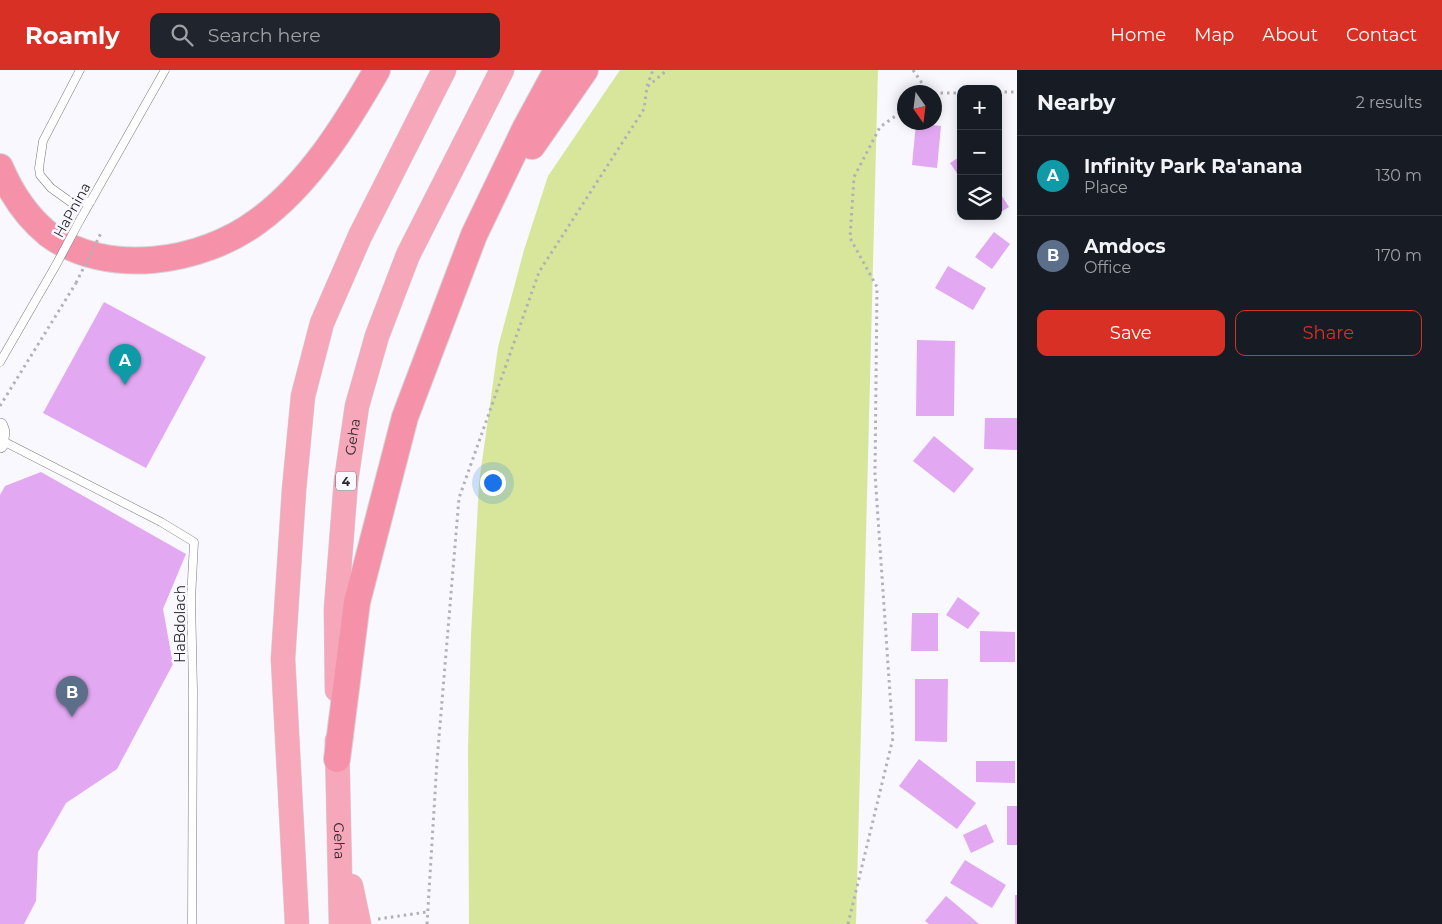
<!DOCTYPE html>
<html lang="en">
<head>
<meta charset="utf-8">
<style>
	:root { --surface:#171b24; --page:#20242c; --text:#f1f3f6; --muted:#9ea1a6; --line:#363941; --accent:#d93025 }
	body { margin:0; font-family:Montserrat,sans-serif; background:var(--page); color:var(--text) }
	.controls { position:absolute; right:15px; top:15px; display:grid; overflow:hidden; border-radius:10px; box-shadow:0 2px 12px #0003 }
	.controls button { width:45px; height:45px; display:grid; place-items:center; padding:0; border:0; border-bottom:1px solid var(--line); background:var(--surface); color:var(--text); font:25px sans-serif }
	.compass { position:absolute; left:897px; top:15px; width:45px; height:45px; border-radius:50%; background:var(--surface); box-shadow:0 2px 12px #0003; rotate:166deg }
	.you { position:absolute; left:492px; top:412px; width:18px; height:18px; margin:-12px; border:4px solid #fff; border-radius:50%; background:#1a73e8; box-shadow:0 0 0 8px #1a73e833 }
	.badge { display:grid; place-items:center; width:32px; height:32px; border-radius:50%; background:var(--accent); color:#fff; font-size:16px; font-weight:700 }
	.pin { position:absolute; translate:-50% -41px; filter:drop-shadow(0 1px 2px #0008) }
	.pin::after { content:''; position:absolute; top:26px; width:18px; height:15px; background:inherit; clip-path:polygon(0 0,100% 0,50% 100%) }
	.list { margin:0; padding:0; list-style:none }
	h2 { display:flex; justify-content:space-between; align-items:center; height:65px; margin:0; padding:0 20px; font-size:21px }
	h2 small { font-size:16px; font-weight:400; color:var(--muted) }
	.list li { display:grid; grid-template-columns:32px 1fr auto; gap:15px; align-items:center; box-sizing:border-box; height:80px; padding:0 20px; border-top:1px solid var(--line) }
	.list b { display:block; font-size:19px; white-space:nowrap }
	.list p { margin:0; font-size:16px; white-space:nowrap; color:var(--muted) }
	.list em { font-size:16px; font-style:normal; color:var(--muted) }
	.actions { display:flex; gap:10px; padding:15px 20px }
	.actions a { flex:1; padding:11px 0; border:1px solid var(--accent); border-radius:10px; text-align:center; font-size:18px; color:var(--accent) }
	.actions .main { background:var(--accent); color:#fff }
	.icon { flex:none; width:28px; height:28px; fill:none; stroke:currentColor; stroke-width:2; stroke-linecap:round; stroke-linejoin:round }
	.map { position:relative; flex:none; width:1017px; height:854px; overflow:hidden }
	header { display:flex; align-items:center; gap:30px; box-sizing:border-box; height:70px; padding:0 25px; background:var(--accent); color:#fff }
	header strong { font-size:24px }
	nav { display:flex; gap:28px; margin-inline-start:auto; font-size:18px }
	.search { width:350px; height:45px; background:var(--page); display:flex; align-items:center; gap:12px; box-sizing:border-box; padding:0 18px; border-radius:10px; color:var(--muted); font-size:19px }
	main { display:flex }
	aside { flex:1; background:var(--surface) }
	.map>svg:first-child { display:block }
	.green { fill:#d8e69c }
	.building { fill:#e2a8f1 }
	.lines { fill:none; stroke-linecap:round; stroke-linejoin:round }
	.service-casing { stroke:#7a7a81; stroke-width:9 }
	.minor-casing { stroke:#7a7a81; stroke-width:16 }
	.trunk-casing { stroke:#d4d4d5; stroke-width:25 }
	.motorway-casing { stroke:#d4d4d5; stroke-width:28 }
	.path { stroke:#b1b1b6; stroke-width:3; stroke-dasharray:2.5 4; stroke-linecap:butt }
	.service { stroke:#fff; stroke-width:8 }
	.minor { stroke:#fff; stroke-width:15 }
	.trunk { stroke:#f7a7ba; stroke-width:24 }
	.motorway { stroke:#f591a9; stroke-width:26 }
	.service-bridge-casing { stroke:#7a7a81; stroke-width:9; stroke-linecap:butt }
	.path-bridge { stroke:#b1b1b6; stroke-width:3; stroke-dasharray:2.5 4; stroke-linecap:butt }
	.service-bridge { stroke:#fff; stroke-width:8 }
	.labels { text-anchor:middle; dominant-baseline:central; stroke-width:5; stroke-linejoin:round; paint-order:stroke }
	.shield { fill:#f8f8fe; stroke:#66666a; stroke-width:1 }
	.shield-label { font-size:12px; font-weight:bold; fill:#28282b }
	.street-label { font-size:14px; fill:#28282b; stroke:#f8f8fe }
</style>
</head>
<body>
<header>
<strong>Roamly</strong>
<div class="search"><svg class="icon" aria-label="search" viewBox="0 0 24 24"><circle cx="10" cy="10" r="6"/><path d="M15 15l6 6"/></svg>Search here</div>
<nav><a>Home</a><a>Map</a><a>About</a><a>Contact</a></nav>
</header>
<main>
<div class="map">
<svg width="1017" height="854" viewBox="0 0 1017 854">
	<rect width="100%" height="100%" fill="#f8f8fe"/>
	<path class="green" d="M620,0h258l-22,854h-387l-1,-176 3,-113 8,-152 19,-136 26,-97 24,-74z"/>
	<path class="building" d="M916,53l25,3 -4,42 -25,-3z
		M961,86v23l-11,-16z
		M998,120l11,17 -11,7z
		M994,162l16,12 -18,25 -17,-12z
		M948,196l38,22 -13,22 -38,-22z
		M104,232l102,55 -60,111 -103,-55z
		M917,270l38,1 -1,75h-38z
		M985,348h32v32l-33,-1z
		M934,366l40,33 -20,24 -41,-32z
		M41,402l145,82 -23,55 10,55 -56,105 -51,34 -28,49 -2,49 -12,23h-24v-429l5,-9z
		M958,527l22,16 -12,16 -22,-14z
		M912,543h26v38h-27z
		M980,561l35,1v30h-35z
		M915,609h33l-1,63 -32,-1z
		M919,689l57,44 -19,26 -58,-43z
		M976,691h39v22l-39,-1z
		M1007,736h10v39h-10z
		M986,754l8,18 -23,11 -8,-18z
		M965,790l41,25 -14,23 -42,-25z
		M1015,825h2v29h-2z
		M946,826l33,28h-50l-4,-3z"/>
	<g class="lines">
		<g class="service-casing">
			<path id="service" d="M80,0l-37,71 -4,27 1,7 11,13 21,15 19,-2
				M80,150l85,-150
				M0,292l56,-97
				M1,370l160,82 33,20 -3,57 2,91 -1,234"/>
		</g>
		<g class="minor-casing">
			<path id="minor" d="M0,356l2,6 -2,13"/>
		</g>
		<g class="trunk-casing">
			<g id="trunk">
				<path id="s1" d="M337,620l-1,-81 10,-128 11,-75 20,-70 31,-81 94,-185"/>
				<path id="s2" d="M337,671l4,183"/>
				<path d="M351,816l8,38"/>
				<path d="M297,854l-14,-265 11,-169 9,-94 19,-73 38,-87 84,-166"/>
			</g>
		</g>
		<g class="motorway-casing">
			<path id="motorway" d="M532,76l53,-76
				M0,97c11,26 26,49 48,67 59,44 154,29 210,-13 51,-37 88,-97 119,-151
				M337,689l20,-157 48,-185 69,-182 51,-106 32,-59"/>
		</g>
		<path class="path" d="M913,0l15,22
			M647,16l6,-16
			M998,22h19
			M934,23h27
			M0,336l76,-123
			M378,849l49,-7
			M427,854l10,-163 22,-263 80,-226 105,-163 3,-22 20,-17
			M848,854l45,-186 -18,-264 2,-187 -27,-49 4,-61 26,-50 24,-17"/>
		<use href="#service" class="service"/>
		<use href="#minor" class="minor"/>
		<use href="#trunk" class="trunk"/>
		<use href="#motorway" class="motorway"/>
		<g class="service-bridge-casing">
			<path id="service-bridge" d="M56,195l24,-45"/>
		</g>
		<path class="path-bridge" d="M76,213l26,-52"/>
		<use href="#service-bridge" class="service-bridge"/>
	</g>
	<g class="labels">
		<rect class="shield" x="336" y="401.5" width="20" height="19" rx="4"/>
		<g class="shield-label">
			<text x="346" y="411">4</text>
		</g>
		<g class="street-label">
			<text transform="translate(72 140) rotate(-61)">HaPnina</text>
			<text stroke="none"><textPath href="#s1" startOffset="254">Geha</textPath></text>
			<text transform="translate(180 554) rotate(-90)">HaBdolach</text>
			<text stroke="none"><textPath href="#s2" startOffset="100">Geha</textPath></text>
		</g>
	</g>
</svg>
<div class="controls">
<button>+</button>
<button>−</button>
<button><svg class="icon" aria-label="layers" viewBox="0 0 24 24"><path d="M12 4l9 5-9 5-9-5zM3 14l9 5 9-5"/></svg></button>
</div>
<svg class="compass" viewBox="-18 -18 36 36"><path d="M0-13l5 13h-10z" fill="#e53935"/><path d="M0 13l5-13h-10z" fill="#9ea1a6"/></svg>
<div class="you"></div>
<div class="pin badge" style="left:125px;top:315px;background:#0f9aa8">A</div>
<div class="pin badge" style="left:72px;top:647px;background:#5c6f8a">B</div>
</div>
<aside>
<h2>Nearby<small>2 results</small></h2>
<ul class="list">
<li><span class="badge" style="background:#0f9aa8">A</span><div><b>Infinity Park Ra'anana</b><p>Place</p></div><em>130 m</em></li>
<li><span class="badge" style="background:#5c6f8a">B</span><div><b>Amdocs</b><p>Office</p></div><em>170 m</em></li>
</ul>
<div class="actions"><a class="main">Save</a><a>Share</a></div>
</aside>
</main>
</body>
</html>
